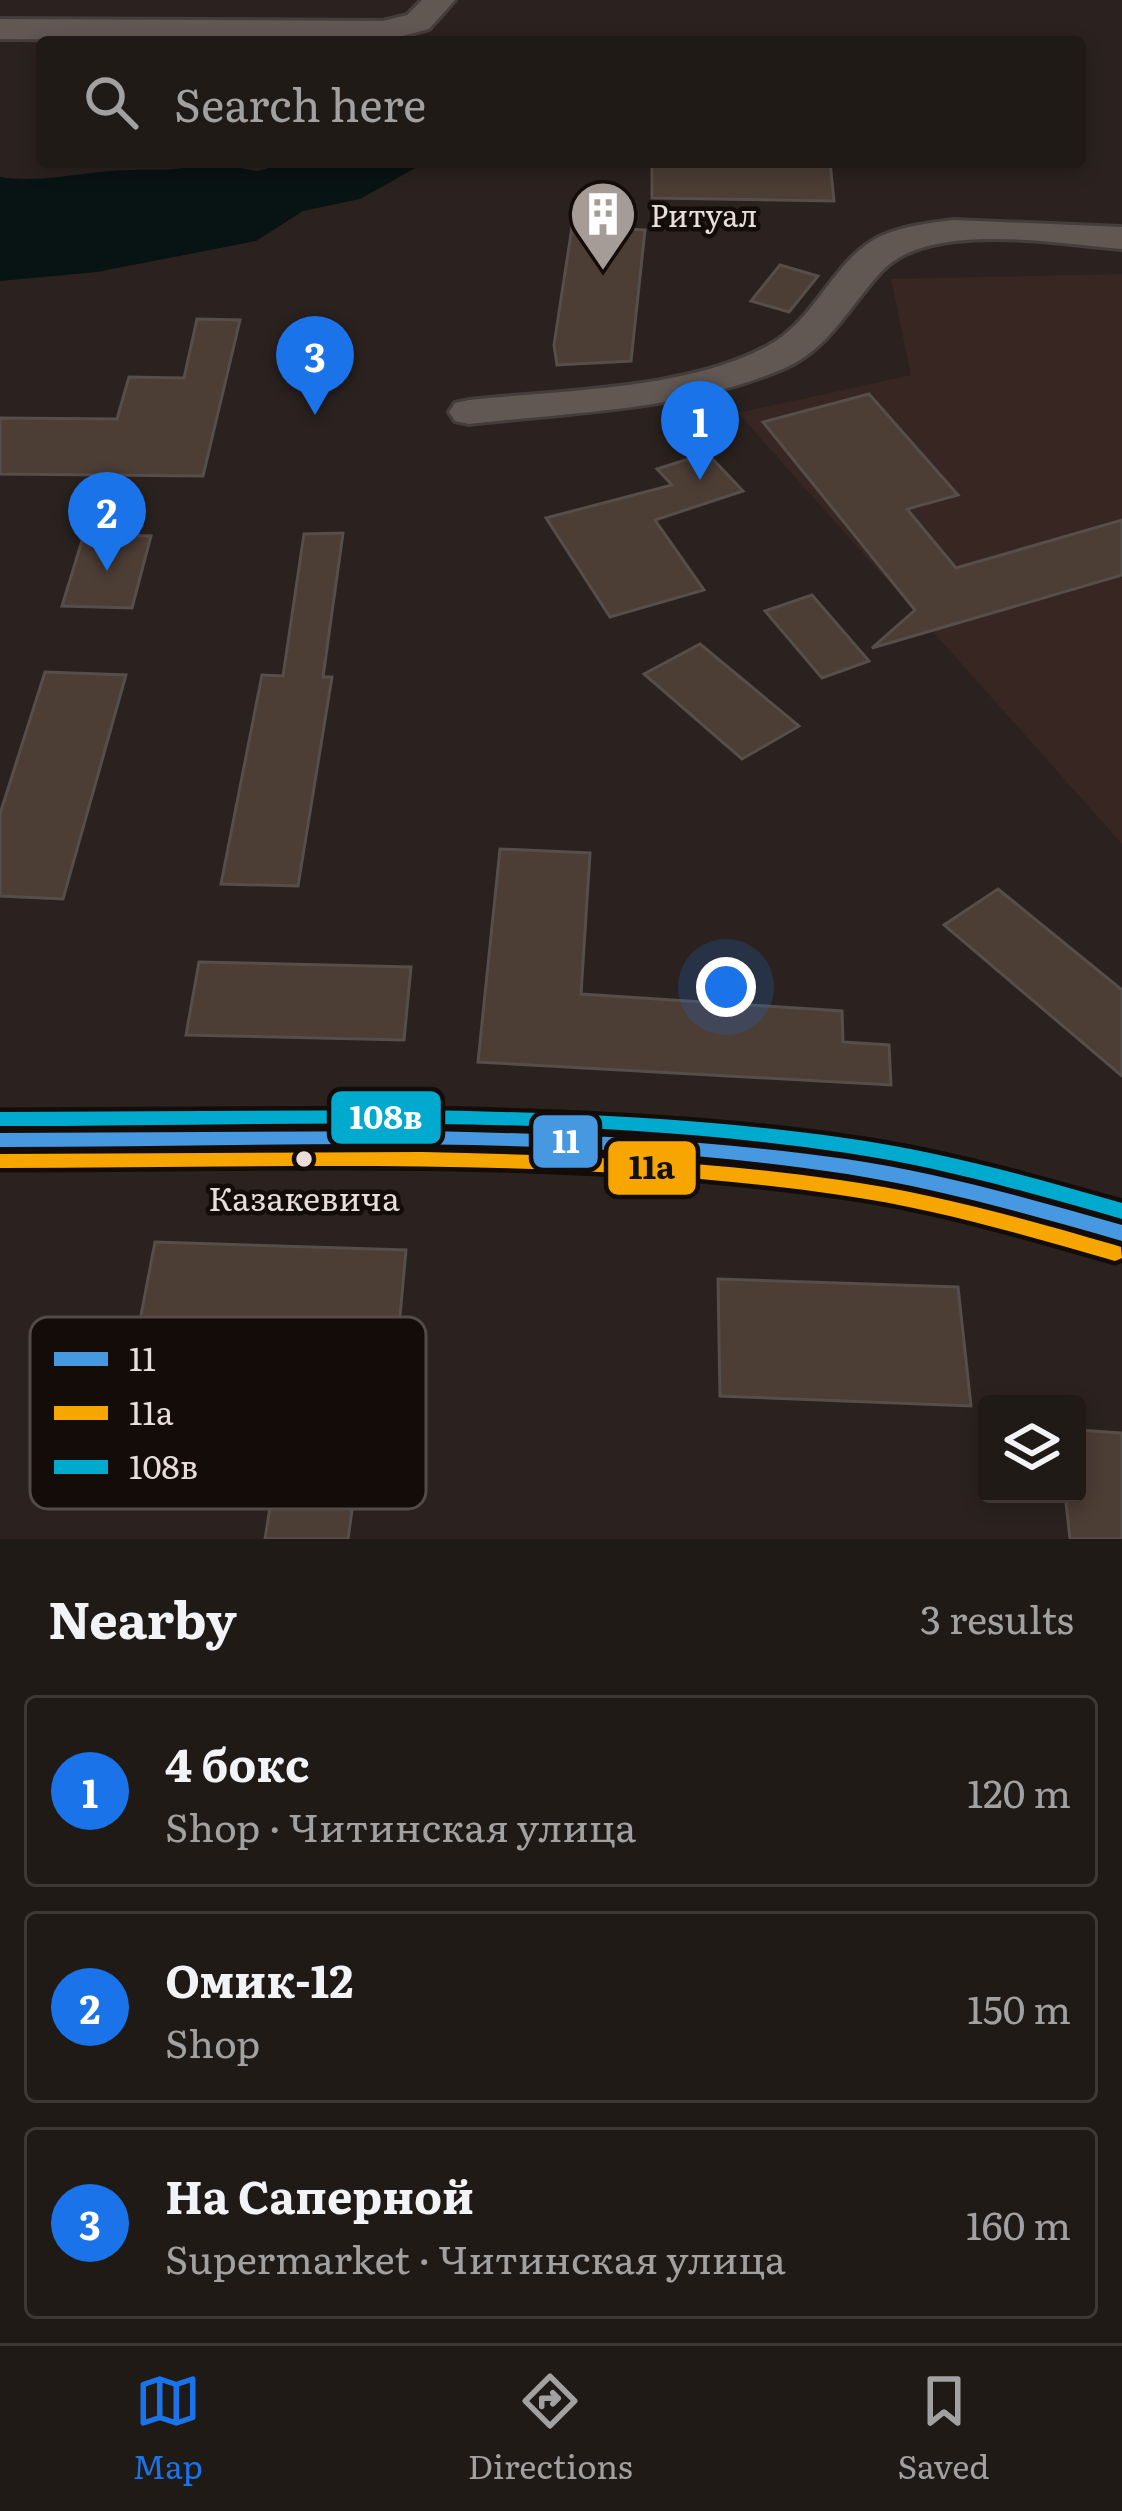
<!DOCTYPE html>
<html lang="en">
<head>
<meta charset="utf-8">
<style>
	:root { --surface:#201a17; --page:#2d2724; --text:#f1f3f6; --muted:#a2a1a1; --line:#3d3836; --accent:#1a73e8 }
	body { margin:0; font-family:Literata,serif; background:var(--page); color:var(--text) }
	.controls { position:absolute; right:36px; bottom:36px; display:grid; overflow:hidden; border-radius:12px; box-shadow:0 6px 18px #0003 }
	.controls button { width:108px; height:108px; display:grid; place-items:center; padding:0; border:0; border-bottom:3px solid var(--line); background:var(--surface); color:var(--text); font:60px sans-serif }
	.you { position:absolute; left:726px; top:987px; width:42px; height:42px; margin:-30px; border:9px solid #fff; border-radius:50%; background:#1a73e8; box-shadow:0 0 0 18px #1a73e833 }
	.badge { display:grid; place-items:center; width:78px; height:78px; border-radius:50%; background:var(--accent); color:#fff; font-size:39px; font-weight:700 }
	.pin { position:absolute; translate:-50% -99px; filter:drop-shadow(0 3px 6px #0008) }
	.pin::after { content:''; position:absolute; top:63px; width:42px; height:36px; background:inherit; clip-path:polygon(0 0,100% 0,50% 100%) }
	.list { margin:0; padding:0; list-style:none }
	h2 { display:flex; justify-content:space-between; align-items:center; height:156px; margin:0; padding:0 48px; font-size:51px }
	h2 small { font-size:39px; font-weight:400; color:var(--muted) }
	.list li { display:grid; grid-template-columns:78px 1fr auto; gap:36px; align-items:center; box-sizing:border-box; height:192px; margin:0 24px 24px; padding:0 24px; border:3px solid var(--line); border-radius:12px }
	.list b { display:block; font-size:45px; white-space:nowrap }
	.list p { margin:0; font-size:39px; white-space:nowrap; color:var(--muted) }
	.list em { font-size:39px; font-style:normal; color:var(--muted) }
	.icon { flex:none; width:66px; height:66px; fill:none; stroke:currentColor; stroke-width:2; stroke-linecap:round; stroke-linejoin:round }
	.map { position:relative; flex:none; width:1122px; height:1539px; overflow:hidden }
	.search { position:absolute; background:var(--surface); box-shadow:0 6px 18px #0003; left:36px; right:36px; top:36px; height:132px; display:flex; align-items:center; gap:30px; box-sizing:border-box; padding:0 42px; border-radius:12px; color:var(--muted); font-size:45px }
	.sheet { height:804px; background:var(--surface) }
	nav { display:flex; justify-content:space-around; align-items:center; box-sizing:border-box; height:168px; border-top:3px solid var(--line); background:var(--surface); font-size:33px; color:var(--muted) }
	nav a { display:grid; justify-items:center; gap:6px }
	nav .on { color:var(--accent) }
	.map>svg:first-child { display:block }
	.industrial { fill:#372621 }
	.water { fill:#081314 }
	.building { fill:#4c3d35; stroke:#564e4a; stroke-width:3 }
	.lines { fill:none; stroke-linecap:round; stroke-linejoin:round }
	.minor-casing { stroke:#453d3a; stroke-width:6 }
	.minor { fill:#615753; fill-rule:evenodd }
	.bus-1-casing { stroke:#130c09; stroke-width:9 }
	.bus-2-casing { stroke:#130c09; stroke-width:9 }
	.bus-3-casing { stroke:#130c09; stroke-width:9 }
	.bus-1 { fill:#4699e1; fill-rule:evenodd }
	.bus-2 { fill:#f7a600; fill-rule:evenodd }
	.bus-3 { fill:#00a9ce; fill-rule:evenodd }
	.bus-dot { fill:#e8ddd8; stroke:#130c09; stroke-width:4.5 }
	.labels { text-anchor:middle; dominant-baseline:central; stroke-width:9; stroke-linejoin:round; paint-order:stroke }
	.far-poi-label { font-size:30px; fill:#e8ddd8; stroke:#130c09; text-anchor:start }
	.bus-label { font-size:33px; fill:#e8ddd8; stroke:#130c09 }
	.key { fill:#130c09; stroke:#534b47; stroke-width:3 }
	.key-label { font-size:33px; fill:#e8ddd8 }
	.line-badge { stroke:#130c09; stroke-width:4.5 }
	.badge-label { font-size:33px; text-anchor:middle; font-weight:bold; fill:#fff }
	.pale-badge-label { font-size:33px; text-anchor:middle; font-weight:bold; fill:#111 }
</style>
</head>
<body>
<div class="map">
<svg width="1122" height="1539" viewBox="0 0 1122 1539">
	<rect width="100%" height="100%" fill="#2b221f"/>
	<path class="industrial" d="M1122,274v570l-384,-431 173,-38 -20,-96z"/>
	<path class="water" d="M205,162l52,9 35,-9h134l-66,37 -57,12 -47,30 -159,31 -97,9v-104c46,7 87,-7 132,-7 28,-1 46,2 73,-8z"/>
	<path class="building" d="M652,162h178l4,39 -182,-3z
		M572,227l73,3 -14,131 -74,4 -3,-20z
		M780,265l38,11 -29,36 -38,-11z
		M197,319l43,1 -37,156 -203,-2v-56l117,1 12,-42 55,1z
		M869,394l89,101 -51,14 49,59 166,-48v55l-250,73 43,-38 -152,-188z
		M707,453l36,38 -88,29 49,70 -94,27 -64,-99 126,-33 -15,-16z
		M343,533l-20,144h9l-34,209 -77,-2 41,-209 21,1 21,-142z
		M84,534l67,2 -19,72 -70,-2z
		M812,595l57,66 -47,17 -57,-67z
		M700,644l99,82 -57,33 -98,-85z
		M45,672l81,3 -63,224 -63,-3v-82z
		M500,849l90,4 -9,141 261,17 1,31 46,3 2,40 -413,-23z
		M998,889l124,101v86l-178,-151z
		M199,962l212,5 -7,73 -218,-5z
		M155,1242l251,8 -8,88 -260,-7z
		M718,1279l240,8 13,119 -251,-10z
		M283,1426l80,5 -15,108h-83z
		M1077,1430l45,3v106h-52l-5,-45h12z"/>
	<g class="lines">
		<g class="minor-casing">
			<path id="minor" d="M422,0h33l-26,29 -46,12 -383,-2v-20l383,2 24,-6z
				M953,220l169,7v22c-64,-5 -192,-29 -240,22 -32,34 -52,77 -97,97 -97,42 -212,44 -316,56l-14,-3 -6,-9 6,-9 14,-3c91,-10 220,-10 300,-55 47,-25 65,-87 112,-109 23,-10 48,-13 72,-16z
				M0,1116c374,3 763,-29 1122,92v50c-358,-125 -748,-92 -1122,-94z"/>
		</g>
		<use href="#minor" class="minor"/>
		<g class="bus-1-casing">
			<path id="bus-1" d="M425,1131c140,3 281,8 421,28 94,14 185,40 276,66v16c-91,-26 -181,-52 -275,-67 -279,-43 -565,-27 -847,-27v-14z"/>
		</g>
		<g class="bus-2-casing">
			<path id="bus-2" d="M422,1152c140,3 279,8 418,28 94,13 184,39 275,65l6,2 1,11 -7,3c-91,-26 -181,-53 -275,-66 -278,-40 -560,-27 -840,-27v-14z"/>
		</g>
		<g class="bus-3-casing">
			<path id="bus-3" d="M425,1110c140,3 281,8 420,28 95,13 186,39 277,65v16c-91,-26 -181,-52 -275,-66 -280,-42 -565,-27 -847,-27v-14z"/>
		</g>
		<use href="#bus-1" class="bus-1"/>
		<use href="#bus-2" class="bus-2"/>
		<use href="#bus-3" class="bus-3"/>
	</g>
	<defs>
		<g id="building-pin" transform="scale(3.45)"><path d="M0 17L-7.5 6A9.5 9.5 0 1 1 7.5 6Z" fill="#a69c97" stroke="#130c09"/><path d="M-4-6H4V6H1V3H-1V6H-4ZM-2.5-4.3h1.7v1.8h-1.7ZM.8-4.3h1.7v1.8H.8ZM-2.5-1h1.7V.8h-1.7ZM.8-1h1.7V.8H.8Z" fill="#fff"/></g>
	</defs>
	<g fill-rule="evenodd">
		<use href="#building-pin" x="603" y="214"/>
	</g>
	<circle class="bus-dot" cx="304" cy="1159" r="10"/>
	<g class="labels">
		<g class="far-poi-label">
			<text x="650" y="214">Ритуал</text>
		</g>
		<g class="bus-label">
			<text x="304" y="1196">Казакевича</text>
		</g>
	</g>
	<rect x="30" y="1317" width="396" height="192" rx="18" class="key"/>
	<rect x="54" y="1352" width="54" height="14" fill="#4699e1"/>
	<rect x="54" y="1406" width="54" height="14" fill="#f7a600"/>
	<rect x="54" y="1460" width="54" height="14" fill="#00a9ce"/>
	<g class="key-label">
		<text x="129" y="1371">11</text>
		<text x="129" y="1425">11а</text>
		<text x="129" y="1479">108в</text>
	</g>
	<g class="line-badge">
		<rect x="329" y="1089" width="114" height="57" rx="12" fill="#00a9ce"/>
		<rect x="531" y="1113" width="69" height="57" rx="12" fill="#4699e1"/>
		<rect x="606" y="1139" width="92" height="58" rx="12" fill="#f7a600"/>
	</g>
	<g class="badge-label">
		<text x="386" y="1129">108в</text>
		<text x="566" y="1153">11</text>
	</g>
	<g class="pale-badge-label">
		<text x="652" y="1179">11а</text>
	</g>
</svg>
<div class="controls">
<button><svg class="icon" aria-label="layers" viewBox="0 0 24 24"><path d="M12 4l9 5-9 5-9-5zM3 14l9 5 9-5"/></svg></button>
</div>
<div class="you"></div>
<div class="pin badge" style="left:700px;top:480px">1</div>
<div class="pin badge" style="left:107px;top:571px">2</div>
<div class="pin badge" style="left:315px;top:415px">3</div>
<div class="search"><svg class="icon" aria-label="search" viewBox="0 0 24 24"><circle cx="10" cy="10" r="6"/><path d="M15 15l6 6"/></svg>Search here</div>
</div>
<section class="sheet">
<h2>Nearby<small>3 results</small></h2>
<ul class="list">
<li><span class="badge">1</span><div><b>4 бокс</b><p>Shop · Читинская улица</p></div><em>120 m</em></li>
<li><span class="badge">2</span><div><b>Омик-12</b><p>Shop</p></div><em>150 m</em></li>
<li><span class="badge">3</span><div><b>На Саперной</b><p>Supermarket · Читинская улица</p></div><em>160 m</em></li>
</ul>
</section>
<nav>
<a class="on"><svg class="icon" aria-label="map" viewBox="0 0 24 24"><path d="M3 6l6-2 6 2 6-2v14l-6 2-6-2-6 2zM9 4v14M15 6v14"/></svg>Map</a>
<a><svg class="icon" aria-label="directions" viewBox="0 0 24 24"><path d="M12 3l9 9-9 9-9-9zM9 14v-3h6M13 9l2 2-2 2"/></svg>Directions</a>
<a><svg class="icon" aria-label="saved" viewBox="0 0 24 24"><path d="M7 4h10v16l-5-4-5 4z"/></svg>Saved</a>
</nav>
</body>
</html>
